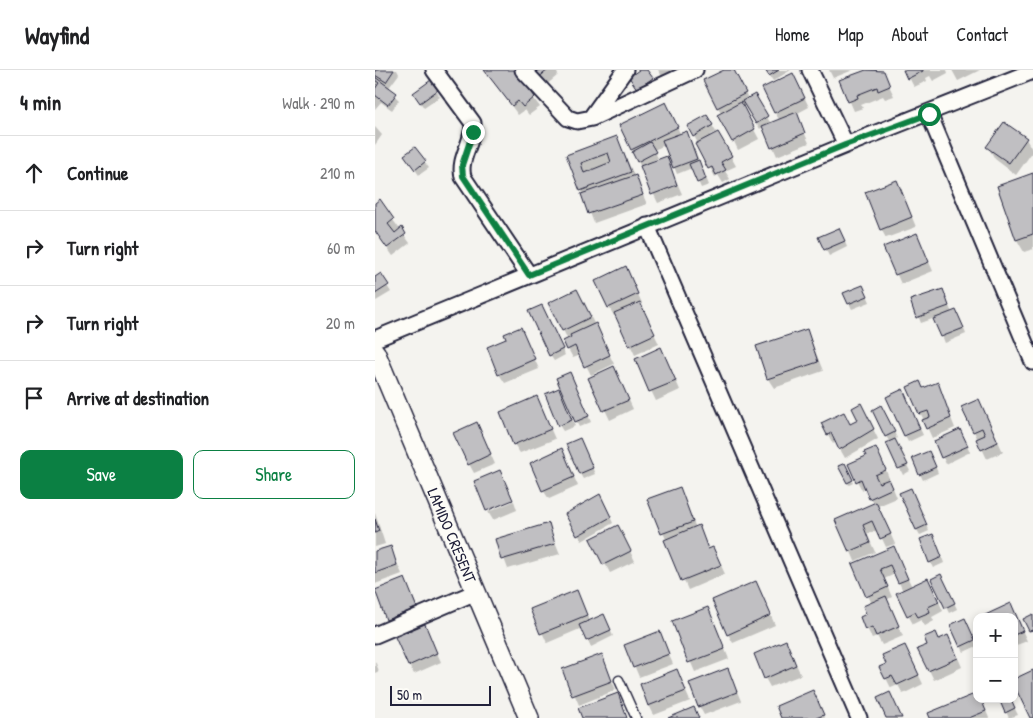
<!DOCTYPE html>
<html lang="en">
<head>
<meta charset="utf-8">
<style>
	:root { --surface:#fff; --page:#f2f2f2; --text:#202124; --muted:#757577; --line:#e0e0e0; --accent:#0b8043 }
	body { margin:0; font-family:"Patrick Hand",sans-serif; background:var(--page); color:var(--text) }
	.controls { position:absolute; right:15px; bottom:15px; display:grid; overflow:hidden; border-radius:10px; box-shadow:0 2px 8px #0003 }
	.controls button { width:45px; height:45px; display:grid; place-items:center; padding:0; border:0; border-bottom:1px solid var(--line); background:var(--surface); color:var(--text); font:25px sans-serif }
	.scale { position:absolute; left:15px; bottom:12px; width:101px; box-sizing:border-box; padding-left:5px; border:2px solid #22223b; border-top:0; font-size:14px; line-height:18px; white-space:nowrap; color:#22223b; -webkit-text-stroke:4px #fdfcf7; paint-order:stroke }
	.stop { position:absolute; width:15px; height:15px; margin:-11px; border:4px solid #0b8043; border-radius:50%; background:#fff }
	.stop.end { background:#0b8043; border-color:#fff; box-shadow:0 1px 5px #0008 }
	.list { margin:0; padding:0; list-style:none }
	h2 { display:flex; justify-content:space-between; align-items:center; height:65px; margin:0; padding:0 20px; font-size:21px }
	h2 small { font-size:16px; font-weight:400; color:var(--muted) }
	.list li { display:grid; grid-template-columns:32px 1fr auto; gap:15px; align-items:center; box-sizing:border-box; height:75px; padding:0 20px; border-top:1px solid var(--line) }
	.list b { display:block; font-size:19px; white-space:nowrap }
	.list em { font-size:16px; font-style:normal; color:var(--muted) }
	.actions { display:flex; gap:10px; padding:15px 20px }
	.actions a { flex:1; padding:11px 0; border:1px solid var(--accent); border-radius:10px; text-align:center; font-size:18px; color:var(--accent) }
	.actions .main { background:var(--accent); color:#fff }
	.icon { flex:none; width:28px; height:28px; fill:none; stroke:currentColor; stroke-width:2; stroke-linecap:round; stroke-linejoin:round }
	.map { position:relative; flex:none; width:658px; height:648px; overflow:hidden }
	header { display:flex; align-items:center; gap:30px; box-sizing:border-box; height:70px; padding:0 25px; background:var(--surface); border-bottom:1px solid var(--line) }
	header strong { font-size:24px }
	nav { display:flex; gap:28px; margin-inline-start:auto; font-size:18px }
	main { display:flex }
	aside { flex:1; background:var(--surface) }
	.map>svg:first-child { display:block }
	.shadow { fill:#0003 }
	.building { fill:#c0bfc2; stroke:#22223b; fill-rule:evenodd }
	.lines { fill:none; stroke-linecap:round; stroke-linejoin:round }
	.service-casing { stroke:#22223b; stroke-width:11 }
	.minor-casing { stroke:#22223b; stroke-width:19 }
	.tertiary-casing { stroke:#22223b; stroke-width:22 }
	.service { stroke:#fdfcf7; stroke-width:8 }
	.minor { stroke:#fdfcf7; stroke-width:15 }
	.tertiary { stroke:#fdfcf7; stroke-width:19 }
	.route { stroke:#0b8043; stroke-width:6 }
	.labels { text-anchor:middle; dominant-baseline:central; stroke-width:4.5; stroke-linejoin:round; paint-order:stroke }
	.street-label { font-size:16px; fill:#22223b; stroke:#fdfcf7 }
</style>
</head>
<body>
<header>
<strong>Wayfind</strong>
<nav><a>Home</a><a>Map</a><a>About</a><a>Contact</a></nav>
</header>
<main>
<aside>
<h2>4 min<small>Walk · 290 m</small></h2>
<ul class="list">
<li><svg class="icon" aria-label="ahead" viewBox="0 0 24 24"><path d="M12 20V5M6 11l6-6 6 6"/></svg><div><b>Continue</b></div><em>210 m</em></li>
<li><svg class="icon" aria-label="right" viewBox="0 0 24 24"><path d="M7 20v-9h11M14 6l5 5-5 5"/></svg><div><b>Turn right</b></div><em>60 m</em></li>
<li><svg class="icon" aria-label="right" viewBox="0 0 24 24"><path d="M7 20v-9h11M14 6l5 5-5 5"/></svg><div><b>Turn right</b></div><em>20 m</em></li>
<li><svg class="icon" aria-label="arrive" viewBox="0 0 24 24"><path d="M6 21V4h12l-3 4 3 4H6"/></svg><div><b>Arrive at destination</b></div></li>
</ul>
<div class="actions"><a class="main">Save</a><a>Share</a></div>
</aside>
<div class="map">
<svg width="658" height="648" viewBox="0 0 658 648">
	<rect width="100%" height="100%" fill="#f4f3ef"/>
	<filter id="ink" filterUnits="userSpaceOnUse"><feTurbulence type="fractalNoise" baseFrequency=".02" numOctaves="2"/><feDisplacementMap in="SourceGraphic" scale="10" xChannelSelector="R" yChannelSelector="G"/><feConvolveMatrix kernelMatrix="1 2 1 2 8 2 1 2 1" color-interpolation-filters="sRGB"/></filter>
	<g filter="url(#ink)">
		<path class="shadow" d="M0,0h22l2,4 -11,15 11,11 -7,10 -11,-8 -6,7z
			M110,0h28l27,37 -11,8 -4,-5 -7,5z
			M154,0h27l2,5 -14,12z
			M266,0h5l9,14 -14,10 -7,-10z
			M283,0h19l-13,9z
			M351,0h7l15,29 6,-4 17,29 9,-3 -5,-8 23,-29 11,23 -13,7 13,29 -32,13 -13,-30 -4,3 -14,-24 -4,2 17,32 -21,11 -20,-43z
			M391,0h25l-18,11z
			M454,0h24l-20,8z
			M494,0l14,3 11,23 -9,3 -2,-3 -22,9 2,3 -9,3 -13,-30z
			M530,0h42l1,3 -15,8 -3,-5 -4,2 1,3 -13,6z
			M577,0h28l-22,11z
			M56,12l9,15 -16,11 -6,-9z
			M295,43l11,22 9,4 19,46 -8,3 -9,-20 -15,6 -12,-29 -11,5 4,8 -8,4 16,-4 16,36 -24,9 -37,-77z
			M332,46l9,16 -6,3 1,2 7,-4 18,33 -11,5 5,8 -7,4 -5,-8 -3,2 -26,-51z
			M0,57l7,8 -7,10z
			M242,68l30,66 -53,19 -26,-67z
			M651,69l7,12 -17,24 -21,-16 -7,-12z
			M40,79l14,19 -10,7 -10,-14z
			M658,105v74l-9,3 -7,-12 -19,-54z
			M522,111l19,46 -30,11 -5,-9z
			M0,134l18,16 17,23 -17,13 -18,-25z
			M467,165l5,12 -18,9 -9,-18z
			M542,165l16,36 -32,13 -16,-36z
			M5,205l11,17 -15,9 -1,-23z
			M255,207l12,26 -2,1 19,40 -24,11 -19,-40 -2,1 -5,-9z
			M488,216l7,16 -18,7 -3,-6z
			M567,220l10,23 7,4 7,17 -21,9 -10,-25 -14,5 -9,-22z
			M207,229l32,65 -23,11 -10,-20 -8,3 -5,-9v-9l-18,-36z
			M170,242l20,43 -11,6 -4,-6z
			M146,259l18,40 -34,14 -6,-9 9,-35z
			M432,260l16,41 -49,17 -6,-9z
			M291,288l14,32 -24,11 -20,-42z
			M239,298l19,41 -23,11 -20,-42z
			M198,310l18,42 -12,5 -3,-6z
			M562,313l18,45 -23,10 -23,-50 14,1z
			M187,326l13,30 -12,5 -4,-6z
			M512,327h18l18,38 -15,7z
			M166,337l14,32 -35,14 -6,-9z
			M588,338l21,2 19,42 -16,7z
			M509,342l13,26 -3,2 16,31 -7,4 -15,-31 2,-1 -4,-7z
			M491,344l12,25 -33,19 -9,-16 -3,2 -11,-21 28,3z
			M106,363l14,31 -21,9 -5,-9z
			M588,366l7,16 -24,12 -11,-23z
			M208,376l12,28 -12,5 -3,-5z
			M492,387l14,1 16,40 -19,8 17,38 -9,3 -8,-17 -11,4 8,18 -20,9 -18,-41 37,-16 -8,-16 -4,2 -5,-9z
			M557,388l6,15 -15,7 -3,-6z
			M191,389l12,27 -29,13 -6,-9z
			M469,395l9,18 -4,2 -9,-18z
			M304,418l17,40 2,-1 11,23 4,-2 12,26 -37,16 -39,-90z
			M539,426l15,35 -9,4 -3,-5z
			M139,431l3,9 -24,10 -5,-8z
			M228,432l10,21 -31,18 -15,-26z
			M0,443l10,31 -10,3z
			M173,454l12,30 -52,15 -11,-29z
			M247,466l13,25 -25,12 -18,-34z
			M561,471l8,22 -11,5 -3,-6z
			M15,477l12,27 -27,10v-31z
			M519,478l18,39 21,1 10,23 -11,6 2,4 -9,5 -4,-6 -8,4 -5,-9 -5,-24 -8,-17 -11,5 8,18 -6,3 17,36 -21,9 -5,-9 -5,2 -11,-21 7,-2 4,-11 -18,-39z
			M30,510l17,37 -29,12 -17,-38z
			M569,511l13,28 -8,4 -3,-6z
			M385,521l15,34 -42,18 -5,-9z
			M202,522l13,30 16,-1 7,15 -22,11 -9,-19 -35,15 -15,-33z
			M636,535l16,36 -13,5v-29z
			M333,538l21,51 -34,13 -22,-51z
			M593,556l9,20 -13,6 -3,-6z
			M284,563l14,31 -34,13 -13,-31z
			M561,563l4,7 13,6 9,21 -28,13 -15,-30 9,-5z
			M54,565l12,27 -27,12 -5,-9z
			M411,572l15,33 -31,12 -5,-9z
			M534,585l14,29 -20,10 -5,-9 -7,3 -10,-20z
			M226,586l15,34 -37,15 -15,-35z
			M0,591l4,10 -4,2z
			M353,600l13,31 -37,14 -5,-9z
			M302,601l13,30 -36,14 -5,-10z
			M438,621l12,27h-43z
			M602,629h4l8,19h-58z
			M625,629h10l8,16 -9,3z"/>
		<path class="building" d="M0,0h19l-8,12 -11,-7z
			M109,0h31l20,27 -12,10 -5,-6 -6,5z
			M156,0h17l-10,8z
			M264,0h8l6,8 -16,11 -8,-12z
			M349,0h10l12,23 -29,15 -14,-28z
			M390,0h14l-10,6z
			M491,0l18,1 6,15 -12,5 -1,-4 -20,8 1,3 -10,4 -9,-22z
			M528,0h20v1l-16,8z
			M418,3l12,25 -31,15 -12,-25z
			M0,7l22,16 -9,12 -13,-10v-6l4,-6 -4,-3z
			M56,10l7,10 -18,13 -7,-10z
			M380,24l13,22 -12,8 -14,-23z
			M291,32l12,25 -47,23 -12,-25z
			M366,32l14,27 -23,13 -15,-27z
			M422,42l8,21 -34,15 -9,-22z
			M332,45l6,10 -20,12 -6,-11z
			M629,52l23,16 -18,25 -23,-16z
			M312,61l10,28 -24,9 -11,-28z
			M343,62l14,24 -11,6 5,8 -10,5 -4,-8 -4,2 -13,-25z
			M242,66l14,36 -51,19 -14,-36zM233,83l3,9 -27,11 -3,-10z
			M275,72l6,10 -19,10 -5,-10z
			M40,77l11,14 -11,9 -11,-15z
			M292,86l10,29 -26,10 -11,-29z
			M324,90l7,19 -9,4 -8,-19z
			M658,103v61l-17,6 -19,-54z
			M261,105l7,20 -55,19 -7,-20z
			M522,110l15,37 -32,13 -15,-38z
			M5,129l14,20 -6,5 7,9 7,-6 4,7 -19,14 -12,-17v-28z
			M464,158l6,13 -21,9 -6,-13z
			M542,163l12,29 -34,13 -12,-28z
			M251,196l12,28 -30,14 -13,-27z
			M6,203l8,12 -14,9v-17z
			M488,215l5,11 -20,8 -5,-11z
			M202,219l14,28 -29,14 -14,-28z
			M568,219l6,17 -33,12 -6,-18z
			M265,232l15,32 -26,12 -15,-33z
			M167,235l21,44 -14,7 -21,-45z
			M581,240l8,18 -23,9 -8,-18z
			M221,253l14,32 -26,12 -9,-21 -8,4 -4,-9 8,-4 -1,-2z
			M146,257l14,32 -37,16 -11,-28 19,-8 -2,-5z
			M432,259l11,33 -51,17 -11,-33z
			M286,277l15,34 -27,11 -14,-33z
			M239,296l15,34 -26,11 -15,-33z
			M195,302l19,44 -14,6 -19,-44z
			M545,311l3,7 15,-6 13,36 -25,11 -4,-9 8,-3 -2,-6 -9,3 -12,-27z
			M184,318l13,32 -14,6 -13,-32z
			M528,319l17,40 -16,7 -18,-39z
			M162,326l14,33 -38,16 -13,-33z
			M604,329l19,43 -17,8 -5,-11 9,-4 -3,-7 -9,4 -12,-25z
			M486,333l13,26 -35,21 -8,-17 -4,2 -6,-12 23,-11 6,12 8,-4 -6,-12z
			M506,335l14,27 -10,5 -13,-27z
			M102,352l14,32 -23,11 -15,-32z
			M585,359l8,17 -27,12 -7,-17z
			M205,368l13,30 -14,6 -13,-30z
			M520,369l13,26 -10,4 -12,-26z
			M501,377l10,23 -11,5 4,8 10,-4 4,9 -24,11 -8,-20 -5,3 -8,-18 18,-8 -2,-4z
			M187,378l12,29 -32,14 -12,-28z
			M554,381l7,16 -17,8 -7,-17z
			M470,393l8,17 -6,3 -9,-17z
			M125,400l13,30 -27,11 -12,-30z
			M305,417l13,35 -32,12 -14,-35z
			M536,418l16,37 -11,5 -17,-37z
			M225,424l11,23 -34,19 -12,-22z
			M501,432l15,32 -11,5 -8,-18 -9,4 7,18 -21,9 -14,-32z
			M0,449l4,12 -4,2z
			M174,453l6,21 -54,16 -6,-21z
			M243,455l13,26 -28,14 -13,-26z
			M324,455l9,24 5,-2 8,18 -40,16 -17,-41z
			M558,464l9,23 -13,6 -9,-24z
			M16,476l6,19 -22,8v-22z
			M519,476l14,33 -10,4 -8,-18 -10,4 8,18 -22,10 -14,-33z
			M566,504l14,29 -10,5 -14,-29z
			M30,508l12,30 -31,12 -11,-30z
			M553,508l11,24 -11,5 2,5 -12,5 -3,-5 -8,4 -11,-23z
			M381,511l15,34 -44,20 -15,-35z
			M202,520l10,25 -47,19 -10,-25z
			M511,526l13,30 -23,10 -4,-9 -7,3 -5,-13 6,-3 -3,-8z
			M636,533l12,28 -9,4v-18h-33z
			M333,537l17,42 -37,14 -16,-42z
			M229,544l7,16 -25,11 -7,-16z
			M658,544v16l-4,1 -6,-12z
			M590,548l10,22 -15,7 -10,-22z
			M50,554l12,29 -29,13 -13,-29z
			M285,561l9,23 -36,14 -9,-23z
			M561,562l3,7 9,-4 10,23 -30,13 -11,-22 10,-4 -3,-8z
			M411,570l10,25 -32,14 -10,-25z
			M530,575l14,30 -22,10 -5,-9 -7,3 -6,-12 7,-3 -4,-9z
			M227,584l10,27 -40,15 -10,-27z
			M353,598l9,24 -39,15 -9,-24z
			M302,599l9,22 -38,15 -8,-22z
			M658,600v48h-3l-16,-33v-6z
			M438,620l11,25 -8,3h-35l-5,-12z
			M515,622l12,26h-16l-9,-20z
			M243,623l9,25h-45l-4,-10z
			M602,623v6h4l5,12 -17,7h-39l-2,-5z
			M624,629h12l4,9 -10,5z
			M319,637l5,11h-31z"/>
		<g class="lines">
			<g class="service-casing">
				<path id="service" d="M244,610l17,38"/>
			</g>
			<g class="minor-casing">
				<path id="minor" d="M59,0l39,53c1,19 -15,35 -10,54l66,98
					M148,0l45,48 9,3 15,-3 103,-48
					M435,0l36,75
					M554,44l104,248
					M217,46l33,-46
					M272,156l212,492
					M0,269l471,-194 187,-74
					M0,565l101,-43"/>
			</g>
			<g class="tertiary-casing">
				<g id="tertiary">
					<path id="s1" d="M0,282l154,366"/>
				</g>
			</g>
			<use href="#service" class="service"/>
			<use href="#minor" class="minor"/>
			<use href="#tertiary" class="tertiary"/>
		</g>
	</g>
	<g class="lines" filter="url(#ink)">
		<path class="route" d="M98,62l-11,33 1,11 66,99 316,-130 84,-31"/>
	</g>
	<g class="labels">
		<g class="street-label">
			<text stroke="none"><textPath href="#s1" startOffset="199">LAMIDO CRESENT</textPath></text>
		</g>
	</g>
</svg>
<div class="controls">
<button>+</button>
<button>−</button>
</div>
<div class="scale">50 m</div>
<div class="stop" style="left:554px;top:44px"></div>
<div class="stop end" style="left:98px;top:62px"></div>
</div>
</main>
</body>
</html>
